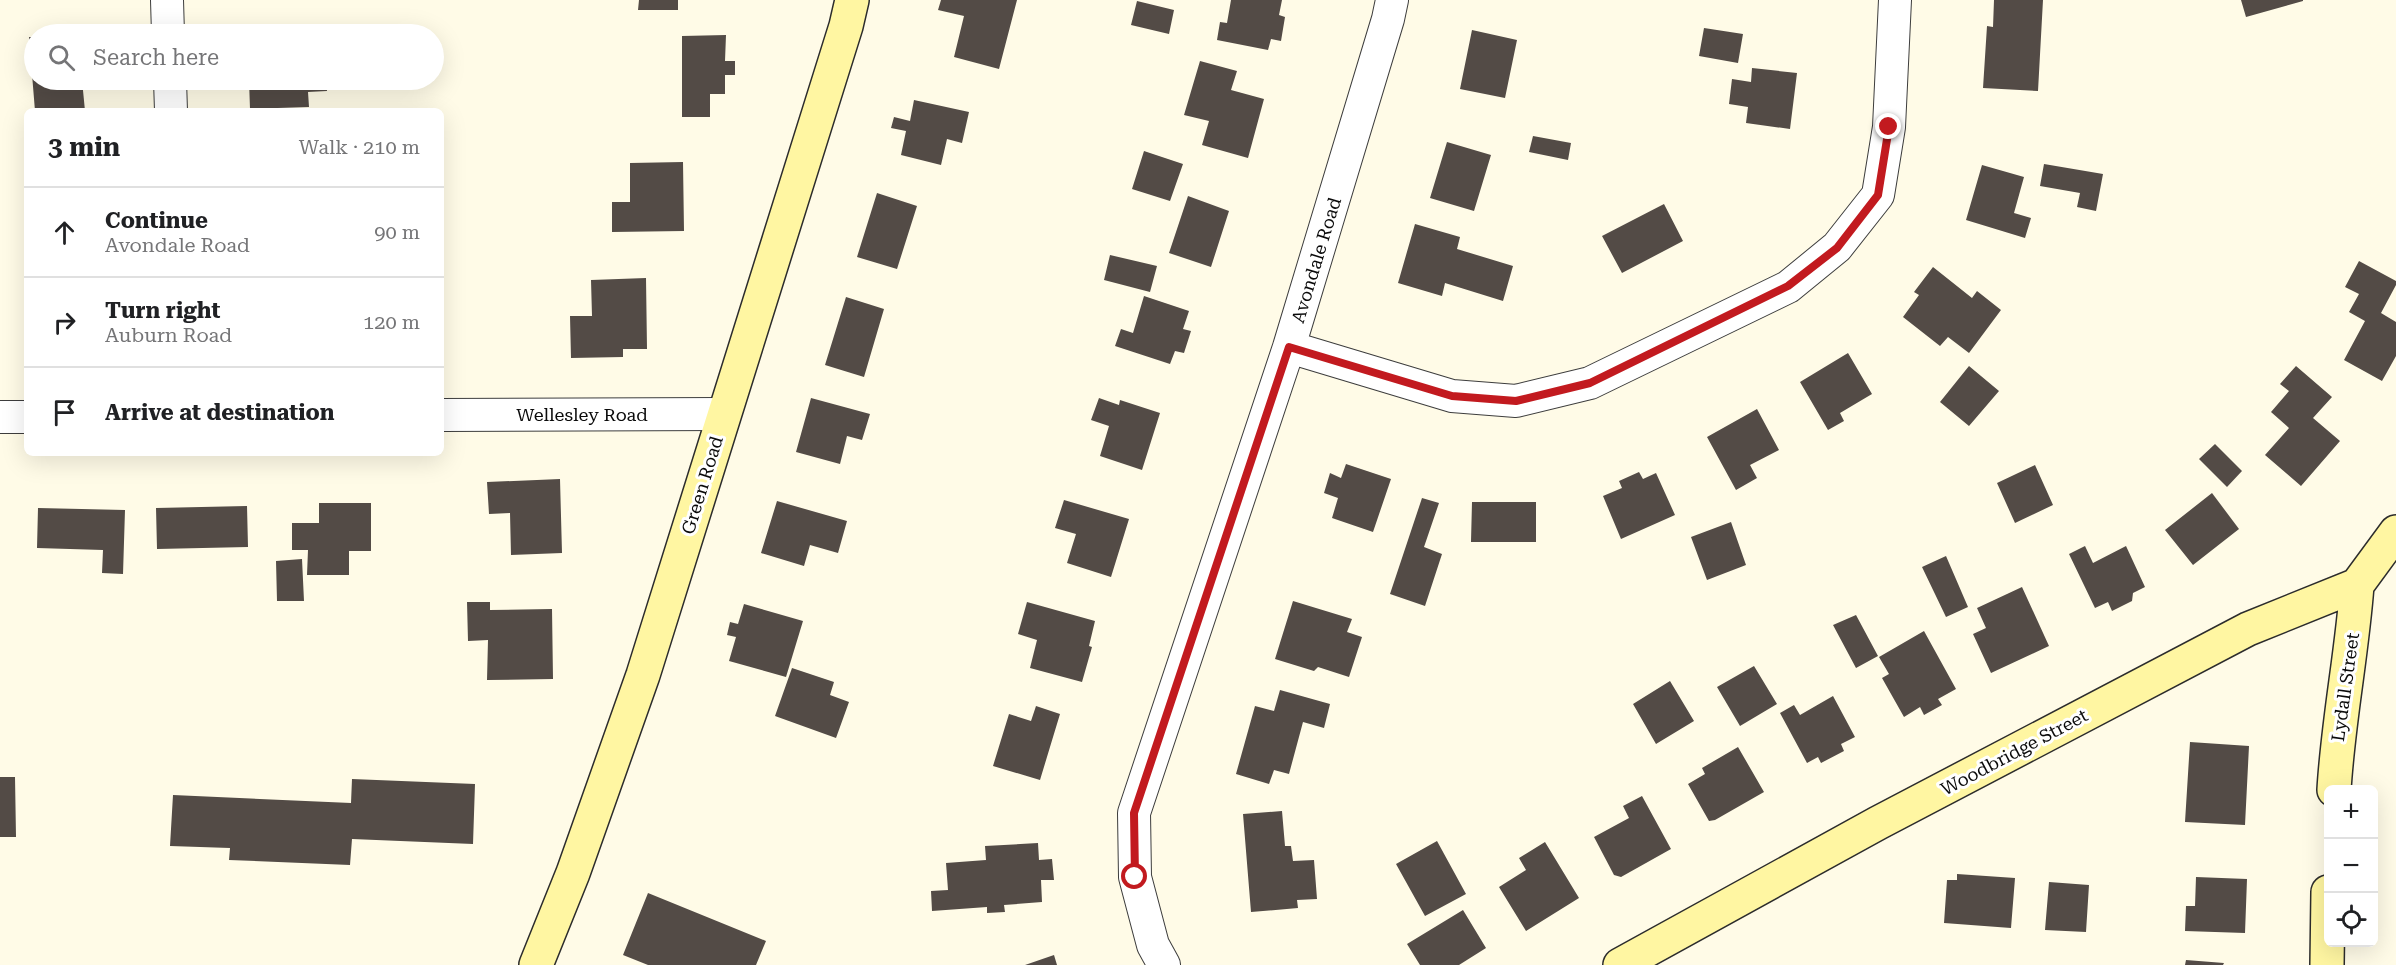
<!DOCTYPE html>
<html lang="en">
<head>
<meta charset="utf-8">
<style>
	:root { --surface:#fff; --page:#f2f2f2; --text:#202124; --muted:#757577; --line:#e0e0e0 }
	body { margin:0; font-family:"Roboto Serif",serif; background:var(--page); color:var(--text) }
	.controls { position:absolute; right:18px; bottom:18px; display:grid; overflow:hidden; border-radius:9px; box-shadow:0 6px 24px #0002 }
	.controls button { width:54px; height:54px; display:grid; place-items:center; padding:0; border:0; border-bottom:2px solid var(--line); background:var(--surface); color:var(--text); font:30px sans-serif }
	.stop { position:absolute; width:18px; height:18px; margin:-14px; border:4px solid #c21a1f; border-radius:50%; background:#fff }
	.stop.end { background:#c21a1f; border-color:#fff; box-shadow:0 2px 6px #0008 }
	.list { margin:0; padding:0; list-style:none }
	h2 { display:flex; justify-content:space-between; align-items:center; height:78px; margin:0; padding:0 24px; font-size:26px }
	h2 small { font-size:20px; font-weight:400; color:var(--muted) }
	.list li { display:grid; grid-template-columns:39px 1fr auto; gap:18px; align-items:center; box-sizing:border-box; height:90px; padding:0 24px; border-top:2px solid var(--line) }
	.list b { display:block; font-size:22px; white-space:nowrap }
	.list p { margin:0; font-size:20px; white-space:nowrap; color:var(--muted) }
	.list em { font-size:20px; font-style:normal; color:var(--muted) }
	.icon { flex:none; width:33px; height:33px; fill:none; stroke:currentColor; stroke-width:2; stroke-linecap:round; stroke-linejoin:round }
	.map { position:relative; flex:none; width:2396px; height:965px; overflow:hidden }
	.search { position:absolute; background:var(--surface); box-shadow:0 6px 24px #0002; left:24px; top:24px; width:420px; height:66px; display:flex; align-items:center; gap:15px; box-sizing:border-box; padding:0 21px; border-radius:33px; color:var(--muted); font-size:22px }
	.panel { position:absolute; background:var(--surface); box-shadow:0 6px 24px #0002; left:24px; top:108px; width:420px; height:348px; border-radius:9px }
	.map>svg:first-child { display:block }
	.building { fill:#534b46 }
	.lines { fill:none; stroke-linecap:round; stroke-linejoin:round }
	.street-casing { stroke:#3d3d3d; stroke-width:34 }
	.secondary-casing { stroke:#2c2c2c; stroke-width:36 }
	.street { stroke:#fff; stroke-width:32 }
	.secondary { stroke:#fff6a2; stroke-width:33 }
	.route { stroke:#c21a1f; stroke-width:8 }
	.labels { text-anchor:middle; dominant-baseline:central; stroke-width:6; stroke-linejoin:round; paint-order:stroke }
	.street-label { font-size:18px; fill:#0a0a0a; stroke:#fff }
</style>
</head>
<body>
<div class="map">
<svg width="2396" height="965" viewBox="0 0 2396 965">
	<rect width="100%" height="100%" fill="#fffbe7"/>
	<path class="building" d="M639,0h39v10h-40z
		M941,0h76l-18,69 -45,-12 10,-41 -26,-6z
		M1231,0h51l-3,15 6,2 -4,24 -10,-2 -3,11 -51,-10 3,-18 7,1z
		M1994,0h49l-5,91 -55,-3 4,-62 6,1z
		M2241,0h62v1l-57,16z
		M1137,1l37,9 -5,24 -38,-9z
		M1704,28l39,6 -5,29 -39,-7z
		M1472,30l45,10 -12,58 -45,-9z
		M308,31v3h-58v-1z
		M726,35l-1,26h10v14h-10v19h-15v23h-28v-81z
		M29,37h5v43h48l3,31h-50z
		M1200,61l37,10 -6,19 33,9 -16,59 -46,-13 7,-24 -25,-6z
		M1752,68l45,5 -7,56 -44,-6 2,-16 -19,-3 3,-25 19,3z
		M249,80h77l1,11 -19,1 1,15 -59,2z
		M914,100l55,12 -7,31 -15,-4 -6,26 -40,-10 5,-24 -15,-3 3,-11 16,4z
		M1533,136l38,7 -3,17 -39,-8z
		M1447,142l44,13 -17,56 -44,-13z
		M1144,151l39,13 -13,37 -38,-12z
		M683,162l1,69 -72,1v-30h18v-39z
		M2044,164l59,10 -7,37 -19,-4 3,-14 -40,-7z
		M1982,165l42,12 -10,36 17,5 -6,20 -59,-18z
		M877,193l40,13 -20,63 -40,-12z
		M1188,196l41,15 -18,56 -42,-14z
		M1664,204l19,37 -61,32 -20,-37z
		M1415,224l45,13 -3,12 56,17 -10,35 -58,-18 -3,13 -44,-13z
		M1110,255l47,11 -7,26 -46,-12z
		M2359,261l37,20v4l-15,28 15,9v34l-14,25 -38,-21 21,-39 -16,-9 10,-18 -14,-7z
		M1933,267l39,31 5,-7 24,19 -32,43 -21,-16 -8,9 -37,-29 16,-22 -5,-3z
		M646,278l1,71h-24v8l-52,1 -1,-42h22l-1,-36z
		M1144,296l45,15 -6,18 8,2 -7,22 -9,-2 -5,13 -55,-18 6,-17 12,4z
		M846,297l38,12 -20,68 -39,-12z
		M24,316h3v33h-2z
		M1848,353l24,41 -32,19 4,8 -16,9 -28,-48z
		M1969,366l30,25 -30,35 -29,-24z
		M2296,366l36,31 -19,21 27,23 -39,45 -36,-31 24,-27 -18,-16 18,-21 -9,-7z
		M811,398l59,16 -8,26 -15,-4 -7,28 -44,-12z
		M1099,398l20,7 1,-5 40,13 -18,57 -42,-14 9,-30 -18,-6z
		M1757,409l22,41 -29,15 7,13 -21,12 -29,-53z
		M2215,444l27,27 -15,16 -28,-28z
		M1346,464l45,15 -18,53 -41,-14 6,-20 -14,-5 6,-20 11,5z
		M2035,465l18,40 -38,18 -18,-40z
		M1639,472l4,7 13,-6 19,42 -54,24 -18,-43 19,-8 -3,-7z
		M560,479l2,74 -51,2 -1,-42 -21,1 -2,-32z
		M2212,493l27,36 -46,36 -28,-35z
		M1422,498l17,5 -15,44 18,7 -17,52 -35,-12z
		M1064,500l65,19 -18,58 -44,-14 9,-29 -21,-6z
		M777,501l70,20 -9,32 -28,-8 -6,21 -43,-13z
		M1472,502h64v40h-65z
		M319,503h52v48h-22v24h-42l1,-25h-16v-27h27z
		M247,506l1,41 -91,2 -1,-41z
		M38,508l87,2 -2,64 -21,-1 1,-23 -66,-2z
		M1731,522l15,43 -39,15 -16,-43z
		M2085,546l8,17 33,-17 19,41 -12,6 -1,8 -20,10 -4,-9 -13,6 -26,-54z
		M1946,556l22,51 -22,10 -24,-50z
		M302,559l2,42h-27l-1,-40z
		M2022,587l27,59 -58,27 -18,-39 13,-6 -9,-20z
		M1293,601l59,18 -5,13 15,5 -13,40 -31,-10 -4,4 -39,-12z
		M467,602h23v8l62,-1 1,70 -66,1 1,-40 -20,1z
		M1027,602l68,19 -6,25 3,1 -10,35 -52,-14 7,-28 -19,-6z
		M744,604l59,17 -17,56 -57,-16 7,-24 -9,-2 3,-13 8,2z
		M1856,615l22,41 -22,12 -23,-43z
		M1924,631l32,58 -18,10 4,6 -18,10 -4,-8 -16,10 -22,-39 7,-4 -10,-17z
		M1754,666l23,38 -37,22 -23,-39z
		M792,668l42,14 -4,13 19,7 -13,36 -61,-22z
		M1670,681l24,40 -38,23 -23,-40z
		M1280,690l50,14 -6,24 -21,-6 -14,52 -15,-4 -5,14 -33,-10 19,-68 19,5z
		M1833,696l22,41 -14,7 3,7 -23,12 -3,-6 -11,6 -27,-50 14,-8 6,10z
		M1036,706l24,8 -20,66 -47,-14 16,-52 22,7z
		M2190,742l59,4 -4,79 -60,-3z
		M1738,747l26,45 -49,28 -6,1 -21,-37 17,-10 -3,-6z
		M0,777h15l1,60h-16z
		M352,779l123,5 -2,60 -121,-5 -2,26 -121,-5 1,-12 -60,-2 3,-51 178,8z
		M1642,796l29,53 -50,28 -7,-2 -20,-38 35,-19 -6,-12z
		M1282,811l3,35h6l2,15 21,-1 3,39 -20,1 1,8 -47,4 -8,-98z
		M1437,841l29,53 -41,22 -29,-52z
		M1545,842l34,56 -53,33 -27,-44 27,-17 -7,-12z
		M1038,843l1,17 13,-1 2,21h-13l1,22 -38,3 1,7 -18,1v-6l-55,4 -1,-20 17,-1 -2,-27 40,-3 -1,-14z
		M1957,874l58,4 -4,50 -67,-5 3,-43h10z
		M2196,877l51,2 -2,54 -60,-2 1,-25h9z
		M2049,882l40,3 -3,47 -41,-2z
		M648,893l118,48 -10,24h-108l-25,-10z
		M1463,910l23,38 -27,17h-39l-13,-21z
		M1054,955l3,10h-32z
		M2186,960l38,3 -1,2h-38z"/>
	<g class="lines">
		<g class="street-casing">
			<path id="street" d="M167,0l1,34
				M170,80l1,31
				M1289,347l163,49 64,5 74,-18 198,-96 49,-40 41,-52 11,-68 6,-127
				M441,415l283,-1
				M0,417h27
				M1164,965l-11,-20 -18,-68 -1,-64 155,-466 99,-328 4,-19"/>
		</g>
		<g class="secondary-casing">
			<path id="secondary" d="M2334,790c4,-69 18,-136 23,-205
				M536,965l37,-92 70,-198 203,-649 6,-26
				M1620,965l258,-142 370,-194 109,-44 39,-53
				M2327,965l1,-73"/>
		</g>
		<use href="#street" class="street"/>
		<use href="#secondary" class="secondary"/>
	</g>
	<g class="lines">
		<path class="route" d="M1135,877l-1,-64 155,-466 163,49 64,5 74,-18 198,-97 49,-38 41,-53 11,-68"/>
	</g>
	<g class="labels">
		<g class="street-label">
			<text transform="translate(1316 260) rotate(-73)">Avondale Road</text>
			<text x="582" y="414">Wellesley Road</text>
			<text transform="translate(702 485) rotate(-73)">Green Road</text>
			<text transform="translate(2345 687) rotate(-82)">Lydall Street</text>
			<text transform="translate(2014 752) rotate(-28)">Woodbridge Street</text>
		</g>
	</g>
</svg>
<div class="controls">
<button>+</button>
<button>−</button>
<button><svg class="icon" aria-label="locate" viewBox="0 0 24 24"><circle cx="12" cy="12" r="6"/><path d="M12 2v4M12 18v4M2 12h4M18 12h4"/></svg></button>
</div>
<div class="stop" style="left:1135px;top:877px"></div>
<div class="stop end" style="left:1889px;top:127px"></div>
<div class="search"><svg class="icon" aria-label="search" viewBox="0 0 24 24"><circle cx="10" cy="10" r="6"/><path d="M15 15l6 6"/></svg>Search here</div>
<section class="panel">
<h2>3 min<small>Walk · 210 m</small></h2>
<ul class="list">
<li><svg class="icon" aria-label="ahead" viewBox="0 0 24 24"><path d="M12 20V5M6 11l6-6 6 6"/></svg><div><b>Continue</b><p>Avondale Road</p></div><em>90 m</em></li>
<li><svg class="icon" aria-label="right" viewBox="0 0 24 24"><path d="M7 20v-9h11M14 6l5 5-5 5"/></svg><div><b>Turn right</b><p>Auburn Road</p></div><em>120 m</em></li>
<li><svg class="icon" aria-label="arrive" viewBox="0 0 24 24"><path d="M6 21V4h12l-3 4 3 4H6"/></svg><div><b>Arrive at destination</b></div></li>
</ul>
</section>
</div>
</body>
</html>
